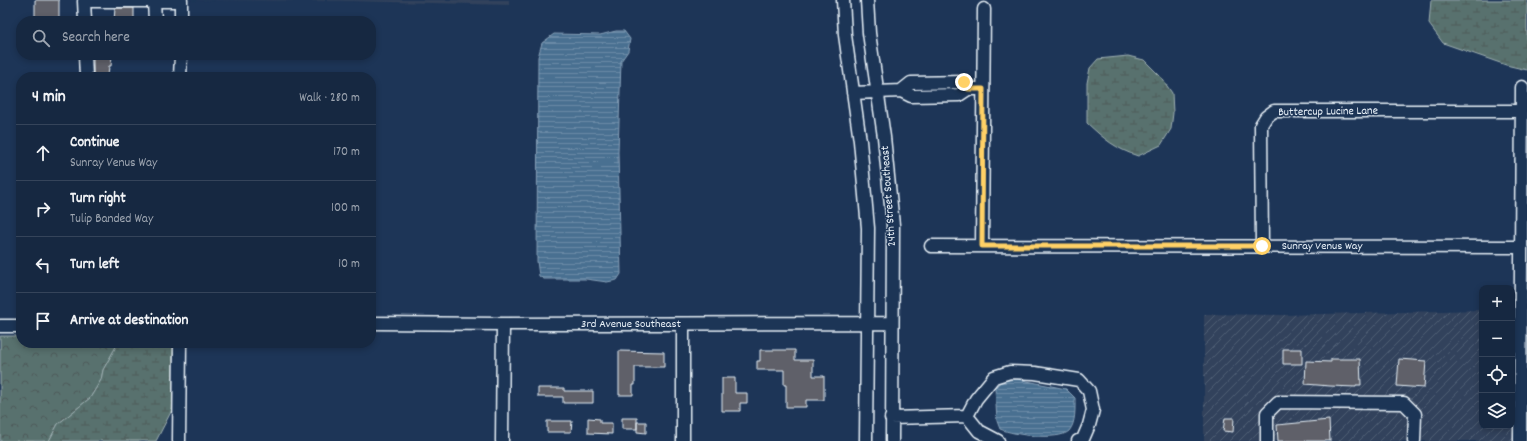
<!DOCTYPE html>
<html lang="en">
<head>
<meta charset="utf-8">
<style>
	:root { --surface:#162841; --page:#1f3048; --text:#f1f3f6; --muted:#9ea6b1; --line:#35445a }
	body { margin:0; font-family:Dekko,sans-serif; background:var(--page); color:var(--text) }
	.controls { position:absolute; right:12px; bottom:12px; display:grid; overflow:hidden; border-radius:8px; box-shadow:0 2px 6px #0003 }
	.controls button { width:36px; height:36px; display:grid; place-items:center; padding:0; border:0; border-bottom:1px solid var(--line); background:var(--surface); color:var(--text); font:20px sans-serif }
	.stop { position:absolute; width:12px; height:12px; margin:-9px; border:3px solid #ffd166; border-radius:50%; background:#fff }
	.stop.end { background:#ffd166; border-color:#fff; box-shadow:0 1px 4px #0008 }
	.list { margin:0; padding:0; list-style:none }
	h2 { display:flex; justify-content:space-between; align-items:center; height:52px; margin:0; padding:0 16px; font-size:17px }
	h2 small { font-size:13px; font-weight:400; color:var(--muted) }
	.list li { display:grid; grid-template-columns:26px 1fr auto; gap:12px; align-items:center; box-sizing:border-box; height:56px; padding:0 16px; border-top:1px solid var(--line) }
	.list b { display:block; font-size:15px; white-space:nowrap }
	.list p { margin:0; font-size:13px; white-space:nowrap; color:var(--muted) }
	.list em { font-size:13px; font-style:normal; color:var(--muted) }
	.icon { flex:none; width:22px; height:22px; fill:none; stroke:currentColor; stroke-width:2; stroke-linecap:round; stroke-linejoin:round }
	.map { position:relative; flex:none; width:1527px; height:441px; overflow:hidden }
	.search { position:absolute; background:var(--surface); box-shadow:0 2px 6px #0003; left:16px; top:16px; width:360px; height:44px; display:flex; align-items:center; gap:10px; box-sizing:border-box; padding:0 14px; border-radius:16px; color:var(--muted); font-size:15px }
	.panel { position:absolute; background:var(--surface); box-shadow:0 2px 6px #0003; left:16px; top:72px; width:360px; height:276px; border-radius:16px }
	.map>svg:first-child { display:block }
	.built { fill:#31425c }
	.industrial { fill:url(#industrial-furrows) }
	.forest { fill:url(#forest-crowns); stroke:#a0b1b3 }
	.wetland { fill:url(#wetland-marsh); stroke:#a0b1b3 }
	.water { fill:url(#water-rules); stroke:#89a3ba }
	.building { fill:#5f6169; stroke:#e8f1f8 }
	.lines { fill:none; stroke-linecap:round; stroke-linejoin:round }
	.minor-casing { stroke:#e8f1f8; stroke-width:15 }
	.minor { stroke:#1d3557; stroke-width:12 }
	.route { stroke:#ffd166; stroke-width:5 }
	.labels { text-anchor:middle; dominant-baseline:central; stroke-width:3; stroke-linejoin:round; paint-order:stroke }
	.street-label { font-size:12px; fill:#e8f1f8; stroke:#1d3557 }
</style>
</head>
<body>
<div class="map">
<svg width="1527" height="441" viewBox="0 0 1527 441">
	<defs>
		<pattern id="industrial-furrows" width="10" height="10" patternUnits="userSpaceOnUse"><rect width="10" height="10" fill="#31425c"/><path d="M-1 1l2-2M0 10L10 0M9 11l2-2" fill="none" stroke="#4f5e74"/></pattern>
		<pattern id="forest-crowns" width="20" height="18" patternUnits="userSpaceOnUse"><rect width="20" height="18" fill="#58716e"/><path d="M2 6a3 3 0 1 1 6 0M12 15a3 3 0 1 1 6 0" fill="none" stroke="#4e5a5a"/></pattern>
		<pattern id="wetland-marsh" width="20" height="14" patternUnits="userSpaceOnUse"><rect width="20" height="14" fill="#58716e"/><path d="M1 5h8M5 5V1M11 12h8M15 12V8" fill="none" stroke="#4e5a5a"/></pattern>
		<pattern id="water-rules" width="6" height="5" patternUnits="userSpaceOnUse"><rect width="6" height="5" fill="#496f91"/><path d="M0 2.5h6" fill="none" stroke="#6c8ba7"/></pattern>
	</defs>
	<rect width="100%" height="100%" fill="#1d3557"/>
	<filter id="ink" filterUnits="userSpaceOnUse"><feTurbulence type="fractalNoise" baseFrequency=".025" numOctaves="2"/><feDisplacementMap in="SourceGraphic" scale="8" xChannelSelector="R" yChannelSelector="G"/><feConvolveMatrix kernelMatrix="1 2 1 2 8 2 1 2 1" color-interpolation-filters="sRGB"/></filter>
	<g filter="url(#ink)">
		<path class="built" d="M186,0h323v5l-158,-4z"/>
		<path class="industrial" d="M1512,309h5l-1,132h-312v-127l80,1 198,-5v116h30z"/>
		<path class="forest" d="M0,336h21v7h97l-15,27 -2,10 -11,18 -32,26 -9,17h-49z"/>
		<path class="wetland" d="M1431,0h96v70l-21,-5 -63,-22 -14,-19z
			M1128,56l16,4 16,16 12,17 1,20 -2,16 -10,16 -23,11c-22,-7 -34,-17 -51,-33v-40l3,-15 8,-9z
			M118,343h56v63l-18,35h-107l9,-17 32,-26 11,-18 2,-10z"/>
		<path class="water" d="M616,31h8l6,8 -2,12 -7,10 -3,91 3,122 -4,6 -10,2 -21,-3h-42l-5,-3 -2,-15 1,-204 4,-14 12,-9 46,1z
			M1017,379l49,10 9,9c0,10 1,25 -6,33 -11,10 -55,4 -69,-2l-3,-8 -2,-33 6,-7z"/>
		<path class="building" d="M35,0h24v21h-24z
			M115,8h19v13h-20z
			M93,55h19l-1,11h-2l-1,10 -15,-1z
			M1283,349h19v15h-19z
			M760,350h35v10h18v16h11v24h-18v7h-20v-22h-2v-15h-27v-9h3z
			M619,351l45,1v15h-29v18h-2v10h-14z
			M1331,359h29l1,26h-5v2l-26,-1 -25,-2 1,-23 25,1z
			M1399,359l27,2 -2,27 -27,-2z
			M722,378h13v15h12v10h-7v8h-18z
			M538,388h26v3h29v12h-30v-6h-25z
			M588,418l12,1v4h12v11l-24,-1z
			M622,418h15v11h-15z
			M1225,418h9l-1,14 -10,-1z
			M1329,420l1,21h-52l-1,-16z
			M547,421h25l-1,11h-24z
			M637,422h9v11l-9,-1z"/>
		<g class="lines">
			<g class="minor-casing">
				<path id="minor" d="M843,0l2,35 15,106 8,87 -2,213
					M867,0l2,33 15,104 9,88 -1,216
					M154,1l1,20
					M85,21l-1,-20h97
					M181,21v-21
					M85,55l1,22
					M180,77l1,-22
					M901,91l10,-8 53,-1 4,7
					M853,93l48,-2 10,5 48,-1 9,-6h15
					M931,246l589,1
					M982,246l2,-237
					M1262,246l-1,-121 5,-8 8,-6h247
					M371,323l132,1 389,-1
					M0,326h21
					M891,418l76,-2
					M179,441l1,-98
					M502,441l1,-117
					M683,441v-117
					M998,441l-19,-10 -12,-15 9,-17 18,-22 16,-5 25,1 44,7 10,11 4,19 -4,15 -6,14 -5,2
					M1267,441v-28l11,-11 126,1 11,11 -1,27
					M1520,441l2,-354"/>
			</g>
			<use href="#minor" class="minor"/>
		</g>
	</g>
	<g class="lines" filter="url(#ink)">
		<path class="route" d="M964,82l4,7h15l-1,157h280"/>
	</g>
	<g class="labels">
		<g class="street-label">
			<text transform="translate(1328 112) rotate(-1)">Buttercup Lucine Lane</text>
			<text transform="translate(889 196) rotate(-94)">24th Street Southeast</text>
			<text x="1322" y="246">Sunray Venus Way</text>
			<text x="631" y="324">3rd Avenue Southeast</text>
		</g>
	</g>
</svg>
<div class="controls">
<button>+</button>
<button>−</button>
<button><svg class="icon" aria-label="locate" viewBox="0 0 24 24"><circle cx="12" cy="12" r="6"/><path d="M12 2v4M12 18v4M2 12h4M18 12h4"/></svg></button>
<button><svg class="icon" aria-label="layers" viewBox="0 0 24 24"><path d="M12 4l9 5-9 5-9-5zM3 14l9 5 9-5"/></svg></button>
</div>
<div class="stop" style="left:1262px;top:246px"></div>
<div class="stop end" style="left:964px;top:82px"></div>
<div class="search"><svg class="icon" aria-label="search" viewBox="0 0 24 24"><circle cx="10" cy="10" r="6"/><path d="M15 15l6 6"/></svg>Search here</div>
<section class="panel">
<h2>4 min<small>Walk · 280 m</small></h2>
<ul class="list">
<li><svg class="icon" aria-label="ahead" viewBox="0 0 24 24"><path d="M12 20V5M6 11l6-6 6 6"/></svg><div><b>Continue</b><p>Sunray Venus Way</p></div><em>170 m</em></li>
<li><svg class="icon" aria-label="right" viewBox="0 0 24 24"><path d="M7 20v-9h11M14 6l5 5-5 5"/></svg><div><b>Turn right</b><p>Tulip Banded Way</p></div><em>100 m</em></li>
<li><svg class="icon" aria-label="left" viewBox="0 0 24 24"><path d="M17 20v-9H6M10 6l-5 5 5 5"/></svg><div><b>Turn left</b></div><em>10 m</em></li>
<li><svg class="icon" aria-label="arrive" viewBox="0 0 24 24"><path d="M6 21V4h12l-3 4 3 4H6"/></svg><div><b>Arrive at destination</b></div></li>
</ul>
</section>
</div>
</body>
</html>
